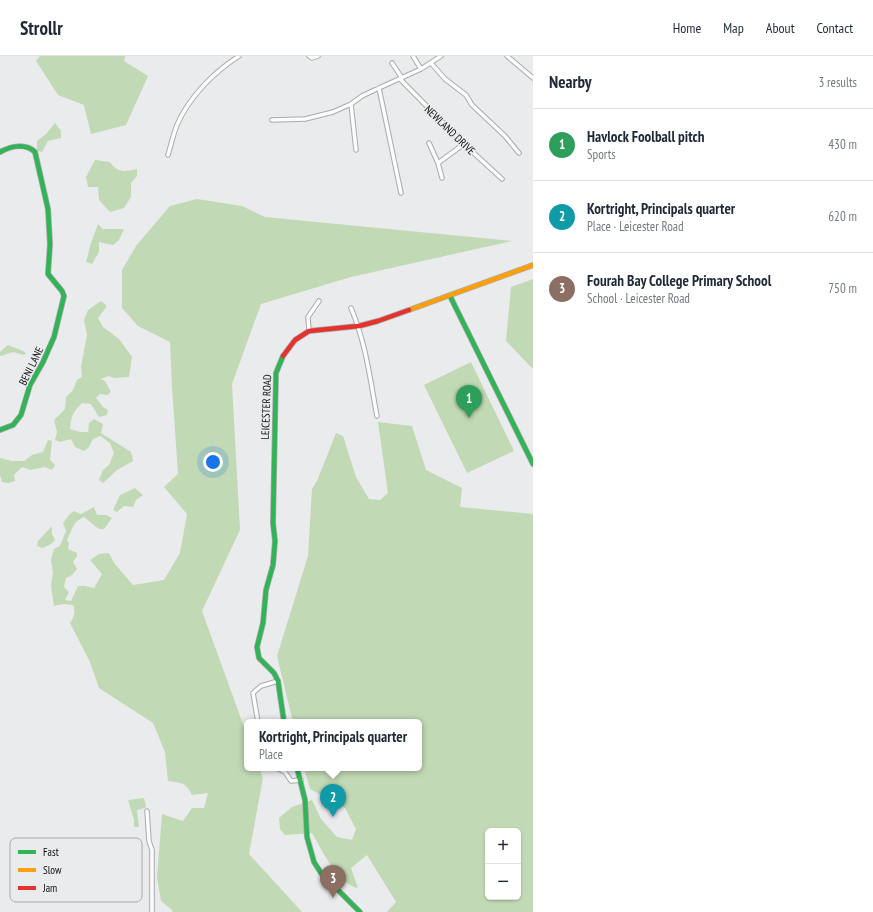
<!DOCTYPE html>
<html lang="en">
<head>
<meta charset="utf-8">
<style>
	:root { --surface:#fff; --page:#f2f2f3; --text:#1f2937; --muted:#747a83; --line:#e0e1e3; --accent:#5c5d5e }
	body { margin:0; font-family:"PT Sans Narrow",sans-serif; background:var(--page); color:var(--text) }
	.controls { position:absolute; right:12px; bottom:12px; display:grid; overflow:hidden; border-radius:6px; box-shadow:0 1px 3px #0004 }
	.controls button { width:36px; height:36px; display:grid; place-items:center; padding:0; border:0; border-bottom:1px solid var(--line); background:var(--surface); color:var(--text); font:20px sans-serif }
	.you { position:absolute; left:213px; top:406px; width:14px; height:14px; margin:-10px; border:3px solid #fff; border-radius:50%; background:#1a73e8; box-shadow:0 0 0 6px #1a73e833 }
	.badge { display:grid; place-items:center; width:26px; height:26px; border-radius:50%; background:var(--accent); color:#fff; font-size:13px; font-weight:700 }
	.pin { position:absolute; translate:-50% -33px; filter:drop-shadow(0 1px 2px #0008) }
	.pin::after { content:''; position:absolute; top:21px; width:14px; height:12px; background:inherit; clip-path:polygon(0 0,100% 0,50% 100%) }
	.popup { position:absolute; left:244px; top:663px; width:178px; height:52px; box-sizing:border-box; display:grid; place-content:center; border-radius:6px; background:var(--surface); filter:drop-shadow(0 1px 3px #0005); font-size:13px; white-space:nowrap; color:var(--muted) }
	.popup b { font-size:15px; color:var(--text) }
	.popup::after { content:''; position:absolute; left:50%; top:100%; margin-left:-8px; border:8px solid transparent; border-top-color:var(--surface) }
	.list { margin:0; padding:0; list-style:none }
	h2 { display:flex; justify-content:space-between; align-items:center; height:52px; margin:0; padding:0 16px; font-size:17px }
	h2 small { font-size:13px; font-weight:400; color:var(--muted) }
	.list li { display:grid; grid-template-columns:26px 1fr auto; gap:12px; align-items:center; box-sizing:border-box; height:72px; padding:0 16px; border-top:1px solid var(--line) }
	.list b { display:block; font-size:15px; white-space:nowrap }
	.list p { margin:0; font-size:13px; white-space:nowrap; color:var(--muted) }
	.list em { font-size:13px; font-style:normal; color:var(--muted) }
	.map { position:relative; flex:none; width:533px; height:856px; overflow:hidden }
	header { display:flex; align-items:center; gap:24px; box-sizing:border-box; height:56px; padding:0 20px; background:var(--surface); border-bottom:1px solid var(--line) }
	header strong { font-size:19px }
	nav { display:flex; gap:22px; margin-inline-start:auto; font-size:14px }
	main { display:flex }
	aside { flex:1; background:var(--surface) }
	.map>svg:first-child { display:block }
	.green { fill:#c1d9b5; fill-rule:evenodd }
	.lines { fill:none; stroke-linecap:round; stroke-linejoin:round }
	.street-casing { stroke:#a9aaab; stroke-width:5.5 }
	.fast-casing { stroke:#a9aaab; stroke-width:6 }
	.slow-casing { stroke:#a9aaab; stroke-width:6 }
	.jam-casing { stroke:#a9aaab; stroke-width:6 }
	.street { stroke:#fcfcfc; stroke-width:3.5 }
	.fast { stroke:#30b455; stroke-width:4.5 }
	.slow { stroke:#ff9f0a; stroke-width:4.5 }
	.jam { stroke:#e5322d; stroke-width:4.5 }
	.labels { text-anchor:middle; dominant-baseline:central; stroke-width:3; stroke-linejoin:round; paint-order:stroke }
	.street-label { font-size:11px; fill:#101011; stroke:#e9ebed }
	.key { fill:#e9ebed; stroke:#a8a9ab; stroke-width:1 }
	.key-label { font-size:11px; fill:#101011 }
</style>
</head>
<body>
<header>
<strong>Strollr</strong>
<nav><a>Home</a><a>Map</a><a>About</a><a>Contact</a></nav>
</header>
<main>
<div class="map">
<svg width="533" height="856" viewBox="0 0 533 856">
	<rect width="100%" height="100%" fill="#eaebec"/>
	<path class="green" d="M40,0h85l-1,5 24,15 -22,49 -35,9 -7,-29 -26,-10 -22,-34z
		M55,67l6,8v7l-13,3 -6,11 -5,-1v-10l9,-7z
		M95,104l15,2c7,11 16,10 27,7v7l-6,7v14l-7,11 -14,4 -11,-12 -1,-13h-10l-2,-10z
		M197,143l45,7 23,11 247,24 -161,36 -90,27 -29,80 8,146 -38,81 45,124v33h12l4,10 -14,76 53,58h-130v-2l-11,-9 -4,-24 5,-63 21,7 9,-13h12l4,-15 -16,2c-6,-13 -11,-12 -24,-14l-3,-29 -12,-29 -54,-35 -9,-26 -20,-39c4,-6 6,-11 3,-18l-10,-1 -9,2 -3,-20 2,-13 -2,-13 3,-11 6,-3 6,-15 -3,-8 6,-8 5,-4 7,3 13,-7 3,8h9l6,3 -8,11h-5l-15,-12c-13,6 -10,11 -17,22l2,5 -1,5 9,4v3l-4,6 4,7 -5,6 -6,3 -2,9 5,5 -4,8 6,1 7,-15h7l9,2 8,-14 -12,-14 9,-6 10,-1 5,10 19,22 31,-5 16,-27 7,-39 -23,-27 14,-13 -6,-87 -2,-45 -32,-16 -16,-18v-38l14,-24 34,-40z
		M98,168l5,5h21l-5,11 -6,5 -14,-3v10l-7,12 -6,-2 5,-19z
		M533,223v90l-27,-28 5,-54z
		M101,245l6,5 -9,12 5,9 16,12 13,18 -3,20 -14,1 -7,-2 -7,3 4,2 6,11 -4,3 -7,-1 -4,4 7,9 5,3 -1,5 -8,2 -8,-13 -9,-1c-9,9 -11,13 -12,26l10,3h8l1,-9 5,-4 9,5 -2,9 30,19 2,9 -16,9 -14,13 -4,-3 4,-10 6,-5 5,-12 -4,-10 -10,-7 -7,3 -4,8 -5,4 -9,-4 -4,-8 -11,3 -5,-2 2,-8 -3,-12 11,-11 1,-12 7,-7 4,-10 5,-3 -1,-10 6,-32 -3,-15 4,-10z
		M8,289c6,3 13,4 18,8l-2,2 -11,-3 -12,4 -1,-1v-3z
		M471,306l43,89 -47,22 -43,-88z
		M378,366l34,4 14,44 36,18 -2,19 73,7v398h-146l9,-10 -29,-47 -16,13 7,20c-20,-3 -36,-38 -46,-55l-27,2 -5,-6 -1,-11 13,-11 20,-7 9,19 16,18 15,3 4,-11 -11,-21 -35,-19 -6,-21h115v-46h-126l-16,-66 31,-100 4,-67 5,-8 19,-48 7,3 13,41 13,22 11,1 8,-7zM488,775h30v66h-30z
		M48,384l4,1 -2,19 5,5 -3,5 -7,-3 -14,3 -9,-3 -8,8 1,6 -7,2 -6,-1 -2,-7v-17l12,3h12l8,-6 11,-3z
		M135,432l8,7 -7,5 -3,7 -9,-1 -7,6 -4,-2 7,-15z
		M52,470v8l3,6 -4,4 -8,4 -6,-2 1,-5z
		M144,742l2,8 -1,2 -8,2 2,17h-5v-7l-6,-20z"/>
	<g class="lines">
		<g class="street-casing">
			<path id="street" d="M309,0l3,2 6,-2
				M413,0l8,13
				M507,0l26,22
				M392,7l10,15
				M431,7l14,16 21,16 6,10 33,31 14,17
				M400,23l64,65 38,35
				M379,32l22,105
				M351,48l5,46
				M272,64l33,-1 28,-7 18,-8 11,-8 17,-8 42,-19 20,-13
				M429,87l9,20
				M168,99c3,-10 5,-20 9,-30 12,-28 37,-53 62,-69
				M442,122l-4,-15 26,-19
				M351,252c15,35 19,71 26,108
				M309,275l-1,-14 11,-16
				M258,666l-5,-29 8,-7 17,-5
				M276,712l9,4 6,9 10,-1
				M147,755l2,30 3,9v62"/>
		</g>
		<g class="fast-casing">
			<path id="fast" d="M0,96c11,-6 25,-9 35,0l13,57 2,35 -2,30 14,17 2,5 -10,41 -11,25 -13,23 -9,30 -8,10 -13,5
				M450,240l83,168
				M283,300l-7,17 -3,150 2,18 -2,24 -7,25 -3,33 -6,24 2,11 15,15 4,8 6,41
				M297,712l8,32 2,37 7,25 7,11 39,39"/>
		</g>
		<g class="slow-casing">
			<path id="slow" d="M409,254l124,-45"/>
		</g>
		<g class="jam-casing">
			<path id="jam" d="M283,300l12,-16 14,-9 50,-5 19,-5 31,-11"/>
		</g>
		<use href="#street" class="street"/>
		<use href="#fast" class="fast"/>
		<use href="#slow" class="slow"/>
		<use href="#jam" class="jam"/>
	</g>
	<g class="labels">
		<g class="street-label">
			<text transform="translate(450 74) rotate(44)">NEWLAND DRIVE</text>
			<text transform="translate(31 310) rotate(-64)">BENI LANE</text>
			<text transform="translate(266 351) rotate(-88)">LEICESTER ROAD</text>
		</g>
	</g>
	<rect x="10" y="782" width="132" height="64" rx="6" class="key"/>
	<rect x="18" y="794" width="18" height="4" fill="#30b455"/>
	<rect x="18" y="812" width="18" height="4" fill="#ff9f0a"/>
	<rect x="18" y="830" width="18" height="4" fill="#e5322d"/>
	<g class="key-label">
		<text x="43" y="800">Fast</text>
		<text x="43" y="818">Slow</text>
		<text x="43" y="836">Jam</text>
	</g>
</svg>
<div class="controls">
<button>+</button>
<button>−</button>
</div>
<div class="you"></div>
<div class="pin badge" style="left:469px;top:362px;background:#2e9e5b">1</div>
<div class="pin badge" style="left:333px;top:761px;background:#0f9aa8">2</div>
<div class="popup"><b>Kortright, Principals quarter</b>Place</div>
<div class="pin badge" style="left:333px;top:842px;background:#8d6e63">3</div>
</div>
<aside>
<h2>Nearby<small>3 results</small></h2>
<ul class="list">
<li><span class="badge" style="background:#2e9e5b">1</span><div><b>Havlock Foolball pitch</b><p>Sports</p></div><em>430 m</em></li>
<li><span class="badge" style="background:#0f9aa8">2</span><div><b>Kortright, Principals quarter</b><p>Place · Leicester Road</p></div><em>620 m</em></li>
<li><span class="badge" style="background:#8d6e63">3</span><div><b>Fourah Bay College Primary School</b><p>School · Leicester Road</p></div><em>750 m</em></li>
</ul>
</aside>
</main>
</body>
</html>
